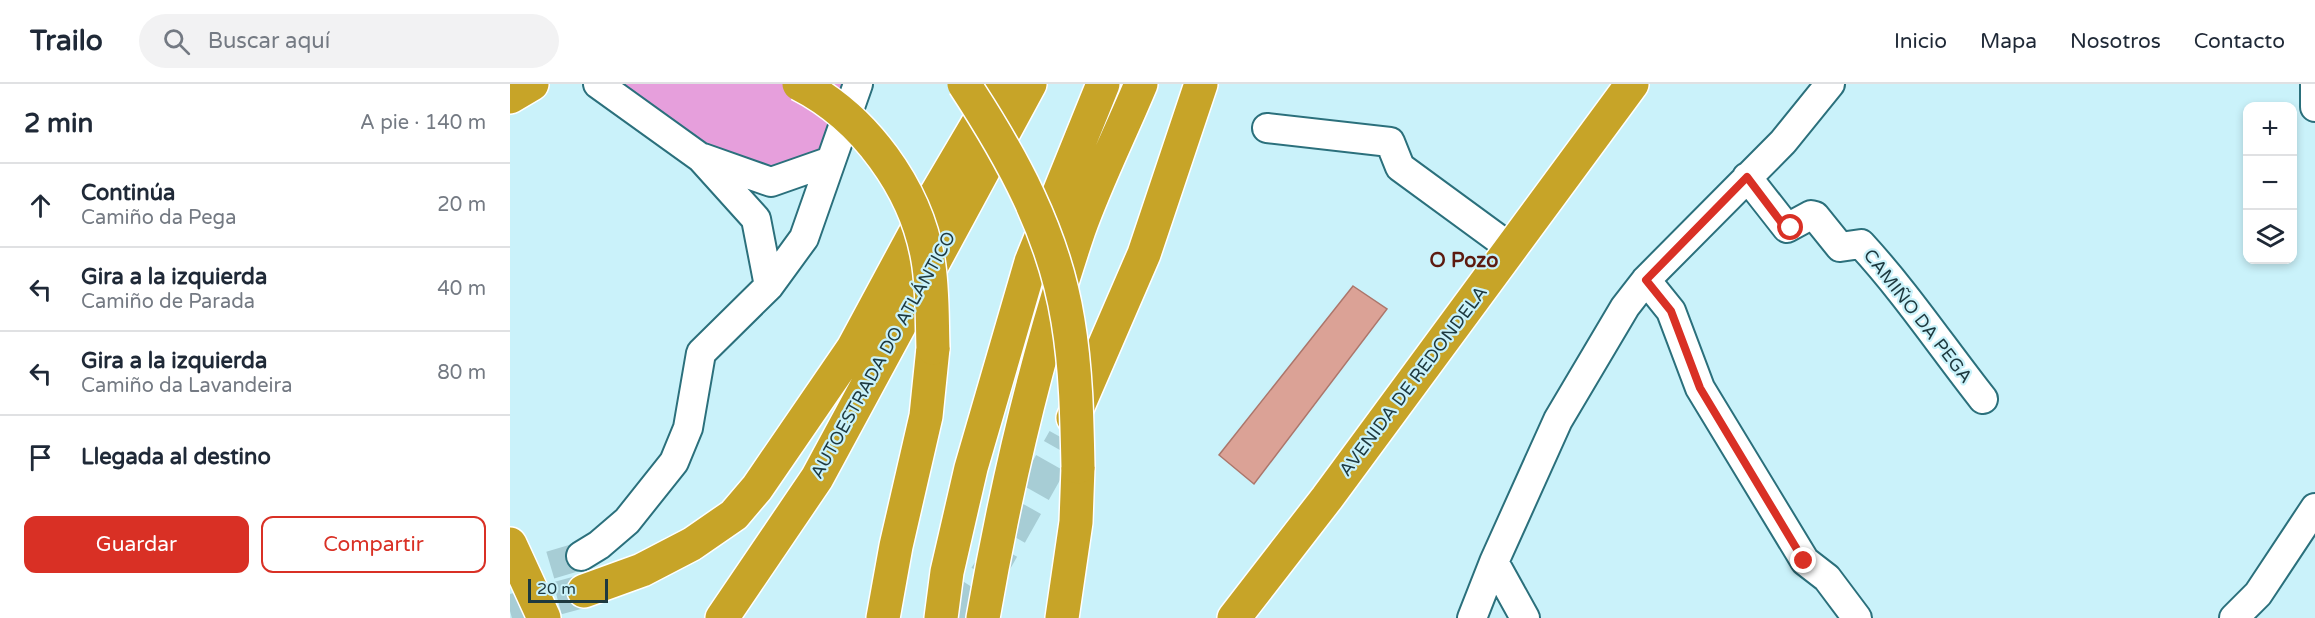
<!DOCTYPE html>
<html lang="es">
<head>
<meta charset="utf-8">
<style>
	:root { --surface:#fff; --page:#f2f2f3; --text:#1f2937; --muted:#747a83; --line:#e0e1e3; --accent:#d93025 }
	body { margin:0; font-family:"Varela Round",sans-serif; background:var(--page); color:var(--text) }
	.controls { position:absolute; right:18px; top:18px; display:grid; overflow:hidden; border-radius:12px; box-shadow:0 3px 9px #0003 }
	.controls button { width:54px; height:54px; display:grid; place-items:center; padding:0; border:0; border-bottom:2px solid var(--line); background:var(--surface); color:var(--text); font:30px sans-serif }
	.scale { position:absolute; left:18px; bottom:15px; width:80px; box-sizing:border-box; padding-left:6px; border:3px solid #1d393f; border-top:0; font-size:16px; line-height:21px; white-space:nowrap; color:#1d393f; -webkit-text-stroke:4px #caf2fa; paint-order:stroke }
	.stop { position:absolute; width:18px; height:18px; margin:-14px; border:4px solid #d93025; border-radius:50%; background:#fff }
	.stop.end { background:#d93025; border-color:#fff; box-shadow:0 2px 6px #0008 }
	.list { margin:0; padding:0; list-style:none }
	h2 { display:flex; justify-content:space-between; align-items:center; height:78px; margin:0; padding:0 24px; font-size:26px }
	h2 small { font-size:20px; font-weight:400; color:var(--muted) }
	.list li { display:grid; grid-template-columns:39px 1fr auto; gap:18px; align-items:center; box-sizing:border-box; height:84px; padding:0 24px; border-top:2px solid var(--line) }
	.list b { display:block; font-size:22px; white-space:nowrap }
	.list p { margin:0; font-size:20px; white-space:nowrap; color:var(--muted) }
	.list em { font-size:20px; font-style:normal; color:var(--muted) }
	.actions { display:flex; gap:12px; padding:18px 24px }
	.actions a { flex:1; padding:14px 0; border:2px solid var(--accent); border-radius:12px; text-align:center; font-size:21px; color:var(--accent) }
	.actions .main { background:var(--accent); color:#fff }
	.icon { flex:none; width:33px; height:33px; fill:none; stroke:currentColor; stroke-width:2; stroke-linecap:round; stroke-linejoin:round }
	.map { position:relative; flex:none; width:1805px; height:534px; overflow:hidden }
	header { display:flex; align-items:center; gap:36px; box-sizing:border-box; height:84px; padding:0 30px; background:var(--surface); border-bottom:2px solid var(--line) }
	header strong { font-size:28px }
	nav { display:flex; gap:33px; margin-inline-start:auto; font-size:21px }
	.search { width:420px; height:54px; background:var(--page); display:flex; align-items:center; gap:15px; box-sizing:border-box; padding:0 21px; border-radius:33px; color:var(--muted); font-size:22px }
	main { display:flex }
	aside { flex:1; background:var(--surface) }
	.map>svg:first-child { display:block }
	.green { fill:#e69fdc }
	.building { fill:#dba296; stroke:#ac766b; stroke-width:1.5 }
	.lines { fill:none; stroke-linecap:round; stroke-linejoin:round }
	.street-tunnel { stroke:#a7cdd5; stroke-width:28; stroke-dasharray:28 14; stroke-linecap:butt }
	.highway-tunnel { stroke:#a7cdd5; stroke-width:33; stroke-dasharray:33 16; stroke-linecap:butt }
	.street-casing { stroke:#2b707c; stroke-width:32 }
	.highway-casing { stroke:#fff; stroke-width:36 }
	.street { stroke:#fff; stroke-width:28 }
	.highway { stroke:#c7a428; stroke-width:33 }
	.highway-bridge-casing { stroke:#fff; stroke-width:36; stroke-linecap:butt }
	.highway-bridge { stroke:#c7a428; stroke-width:33 }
	.route { stroke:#d93025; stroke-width:8 }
	.labels { text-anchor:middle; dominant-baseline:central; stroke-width:4.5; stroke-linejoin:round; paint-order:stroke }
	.street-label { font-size:18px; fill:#1d393f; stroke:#caf2fa }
	.neighbourhood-label { font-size:20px; font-weight:bold; fill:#5d1a0f; stroke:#caf2fa }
</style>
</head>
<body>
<header>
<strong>Trailo</strong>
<div class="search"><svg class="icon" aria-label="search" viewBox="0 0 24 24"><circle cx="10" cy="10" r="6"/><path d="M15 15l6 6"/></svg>Buscar aquí</div>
<nav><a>Inicio</a><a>Mapa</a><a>Nosotros</a><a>Contacto</a></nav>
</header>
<main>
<aside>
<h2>2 min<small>A pie · 140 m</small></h2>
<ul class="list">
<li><svg class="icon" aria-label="ahead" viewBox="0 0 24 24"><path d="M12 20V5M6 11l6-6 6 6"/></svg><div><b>Continúa</b><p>Camiño da Pega</p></div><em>20 m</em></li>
<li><svg class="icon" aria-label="left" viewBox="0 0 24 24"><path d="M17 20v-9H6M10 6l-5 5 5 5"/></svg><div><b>Gira a la izquierda</b><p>Camiño de Parada</p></div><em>40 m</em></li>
<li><svg class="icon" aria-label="left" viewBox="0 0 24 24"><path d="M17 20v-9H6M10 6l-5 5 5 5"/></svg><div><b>Gira a la izquierda</b><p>Camiño da Lavandeira</p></div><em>80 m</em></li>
<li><svg class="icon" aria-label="arrive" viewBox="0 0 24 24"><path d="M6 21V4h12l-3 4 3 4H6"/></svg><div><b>Llegada al destino</b></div></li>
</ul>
<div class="actions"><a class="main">Guardar</a><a>Compartir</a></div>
</aside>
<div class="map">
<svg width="1805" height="534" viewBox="0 0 1805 534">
	<rect width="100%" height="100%" fill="#caf2fa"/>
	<path class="green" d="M88,0h260l-27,77 -60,21z"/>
	<path class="building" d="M843,202l34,23 -133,175 -35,-29z"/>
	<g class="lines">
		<path class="street-tunnel" d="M0,493l71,-21"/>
		<path class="highway-tunnel" d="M0,527l74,-20
			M449,534l39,-61 66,-118"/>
		<g class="street-casing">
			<path id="street" d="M88,0l103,74 55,61 13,67
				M1805,0v23
				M757,44l123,14 10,25 112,82
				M193,74l68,24 60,-21
				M1237,93l40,51 24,-13 4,1 25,31 21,-3c45,49 81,103 122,155
				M1136,196l25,31 29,77 105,173 22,17 30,40
				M71,472l18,-11 28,-24 47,-59 14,-34 13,-75 68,-67 35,-48 54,-154
				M962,534l22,-56
				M1015,534l-31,-56 64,-142 67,-113 21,-27 137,-138 47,-58
				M1724,534l24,-24 57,-86"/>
		</g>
		<g class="highway-casing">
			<path id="highway" d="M0,13l22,-13
				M563,334l71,-164 57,-170
				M0,460l34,74
				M74,507l58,-21 50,-26 42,-29 23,-27 96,-140 82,-152 66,-112
				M212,534l95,-140 213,-394
				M373,534l13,-72 30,-130 7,-68
				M431,534l6,-46 24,-104 60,-206 72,-178
				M473,534c23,-132 53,-261 96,-388 17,-48 42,-98 62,-146
				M552,534l14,-96 2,-55
				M724,534l93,-120 305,-414"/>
		</g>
		<use href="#street" class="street"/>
		<use href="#highway" class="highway"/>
		<g class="highway-bridge-casing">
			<path id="highway-bridge" d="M289,0c65,33 117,104 129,176 5,28 4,59 5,88
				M454,0c48,73 90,149 104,237 8,48 9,97 10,146"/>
		</g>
		<use href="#highway-bridge" class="highway-bridge"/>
	</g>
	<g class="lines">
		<path class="route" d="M1281,144h-4l-3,-2 -37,-49 -101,103 25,31 29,77 104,173"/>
	</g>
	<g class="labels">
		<g class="street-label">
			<text transform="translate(1408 232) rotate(52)">CAMIÑO DA PEGA</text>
			<text transform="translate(373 271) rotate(-61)">AUTOESTRADA DO ATLÁNTICO</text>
			<text transform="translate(903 297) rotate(-53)">AVENIDA DE REDONDELA</text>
		</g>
		<g class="neighbourhood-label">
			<text x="954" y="177">O Pozo</text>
		</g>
	</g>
</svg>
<div class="controls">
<button>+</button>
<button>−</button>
<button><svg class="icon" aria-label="layers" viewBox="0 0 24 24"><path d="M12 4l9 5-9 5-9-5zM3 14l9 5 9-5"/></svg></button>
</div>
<div class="scale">20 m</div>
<div class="stop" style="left:1281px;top:144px"></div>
<div class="stop end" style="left:1294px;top:477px"></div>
</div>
</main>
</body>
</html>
